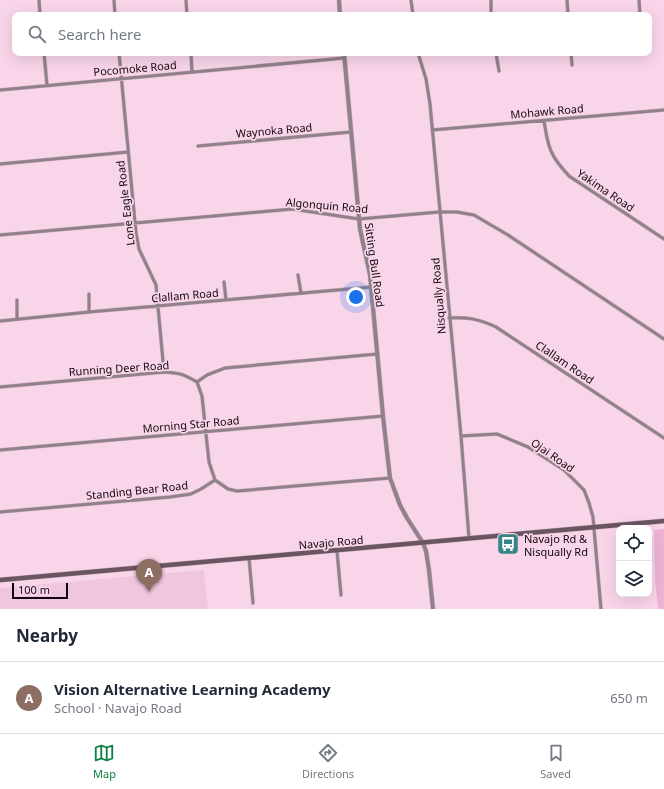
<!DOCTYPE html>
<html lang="en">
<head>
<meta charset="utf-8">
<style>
	:root { --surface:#fff; --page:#f2f2f3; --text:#1f2937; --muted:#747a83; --line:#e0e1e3; --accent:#0b8043 }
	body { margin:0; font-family:"Noto Sans",sans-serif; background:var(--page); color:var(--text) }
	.controls { position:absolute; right:12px; bottom:12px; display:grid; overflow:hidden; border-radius:8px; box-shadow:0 4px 16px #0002 }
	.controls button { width:36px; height:36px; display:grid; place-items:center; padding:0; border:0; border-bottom:1px solid var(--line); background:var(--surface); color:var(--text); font:20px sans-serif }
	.scale { position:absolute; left:12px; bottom:10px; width:56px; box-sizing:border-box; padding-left:4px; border:2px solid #12070e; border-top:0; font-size:11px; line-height:14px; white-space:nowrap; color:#12070e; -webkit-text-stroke:3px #f9d5ea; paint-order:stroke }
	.you { position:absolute; left:356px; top:297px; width:14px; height:14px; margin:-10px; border:3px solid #fff; border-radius:50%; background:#1a73e8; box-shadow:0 0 0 6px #1a73e833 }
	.badge { display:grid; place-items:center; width:26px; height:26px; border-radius:50%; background:var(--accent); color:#fff; font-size:13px; font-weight:700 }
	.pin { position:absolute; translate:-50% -33px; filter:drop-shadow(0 1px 2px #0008) }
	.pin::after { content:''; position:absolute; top:21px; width:14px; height:12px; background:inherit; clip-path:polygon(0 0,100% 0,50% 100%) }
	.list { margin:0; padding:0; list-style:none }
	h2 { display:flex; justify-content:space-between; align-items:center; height:52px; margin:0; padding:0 16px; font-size:17px }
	h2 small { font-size:13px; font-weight:400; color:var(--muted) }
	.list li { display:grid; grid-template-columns:26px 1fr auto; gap:12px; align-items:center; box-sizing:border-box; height:72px; padding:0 16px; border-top:1px solid var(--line) }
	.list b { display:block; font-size:15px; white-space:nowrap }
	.list p { margin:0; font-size:13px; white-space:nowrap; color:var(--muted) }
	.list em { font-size:13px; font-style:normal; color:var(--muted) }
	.icon { flex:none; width:22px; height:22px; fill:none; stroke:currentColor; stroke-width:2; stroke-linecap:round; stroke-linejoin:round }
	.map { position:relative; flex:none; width:664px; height:609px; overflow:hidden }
	.search { position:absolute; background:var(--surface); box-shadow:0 4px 16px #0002; left:12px; right:12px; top:12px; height:44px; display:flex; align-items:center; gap:10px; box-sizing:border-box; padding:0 14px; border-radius:8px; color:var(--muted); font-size:15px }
	.sheet { height:124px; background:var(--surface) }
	nav { display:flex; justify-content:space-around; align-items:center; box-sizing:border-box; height:56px; border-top:1px solid var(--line); background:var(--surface); font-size:11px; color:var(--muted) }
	nav a { display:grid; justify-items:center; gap:2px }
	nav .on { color:var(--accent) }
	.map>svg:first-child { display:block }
	.built { fill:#f0c6df }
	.green { fill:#eeb3d6 }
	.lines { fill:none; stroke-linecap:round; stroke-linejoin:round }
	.minor-casing { stroke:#d4b4c7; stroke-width:4 }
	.tertiary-casing { stroke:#d4b4c7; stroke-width:5 }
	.secondary-casing { stroke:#d4b4c7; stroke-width:5.5 }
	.minor { stroke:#91828a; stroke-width:3 }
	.tertiary { stroke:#91828a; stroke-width:4 }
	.secondary { stroke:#6a5561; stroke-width:4.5 }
	.labels { text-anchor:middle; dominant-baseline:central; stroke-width:3.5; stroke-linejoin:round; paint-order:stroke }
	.street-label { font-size:11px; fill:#12070e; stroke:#f9d5ea }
	.poi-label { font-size:11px; fill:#12070e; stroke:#f9d5ea; text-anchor:start }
</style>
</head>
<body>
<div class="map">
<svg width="664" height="609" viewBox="0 0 664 609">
	<rect width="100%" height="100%" fill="#f9d5ea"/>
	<path class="built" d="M204,570l4,39h-208v-21z"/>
	<path class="green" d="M664,529v80h-6l-3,-31 -1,-48z"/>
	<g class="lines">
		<g class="minor-casing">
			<path id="minor" d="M39,0l1,15
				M114,0l1,15
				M186,0l1,15
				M411,0l2,15
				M491,0v15
				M567,0l1,15
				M639,0l1,15
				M44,53l3,32
				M119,53l17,180 3,16 17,36 8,87
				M191,53l1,19
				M418,53l8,26 4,25 31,332 8,102
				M496,53l3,18
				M571,53l1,12
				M0,90l344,-32
				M544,121c2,11 3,24 9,34 4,8 10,14 16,21l95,63
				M432,130l232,-20
				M198,146l153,-14
				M0,164l128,-12
				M0,235l292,-26 67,10 80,-7h18l17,3 34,20 156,104
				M298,275l3,18
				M224,282l2,18
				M89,294v18
				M449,318c19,-1 30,1 47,9l168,111
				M17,319v-19
				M0,321l89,-9 282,-25
				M197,382l10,-7 18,-7 152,-14
				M197,382l5,14 7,66 6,18
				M0,387l164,-15c16,1 19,2 33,10
				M461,436l36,-2 31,13 36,23 20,20 5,13 4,14 8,92
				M0,450l383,-34
				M215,480l13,9 9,2 153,-13
				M0,512l170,-15 21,-3 10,-5 14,-9
				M337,551l4,44
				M249,558l4,45"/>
		</g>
		<g class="tertiary-casing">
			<path id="tertiary" d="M339,0l1,15
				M344,53l16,176 10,46 13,141 7,62 10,27 7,13 16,25 3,8 3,19 4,39"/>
		</g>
		<g class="secondary-casing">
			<path id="secondary" d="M0,580l664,-59"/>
		</g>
		<use href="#minor" class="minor"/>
		<use href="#tertiary" class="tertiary"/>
		<use href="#secondary" class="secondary"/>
	</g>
	<defs>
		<g id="bus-square" transform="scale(1.15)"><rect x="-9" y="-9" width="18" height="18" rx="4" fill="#398286" stroke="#f9d5ea"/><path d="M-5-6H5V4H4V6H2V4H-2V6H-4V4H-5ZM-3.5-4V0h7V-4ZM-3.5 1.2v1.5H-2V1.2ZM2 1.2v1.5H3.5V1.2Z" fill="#fff"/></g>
	</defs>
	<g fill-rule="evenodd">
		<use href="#bus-square" x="508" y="544"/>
	</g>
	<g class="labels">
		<g class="street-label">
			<text transform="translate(135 68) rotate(-5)">Pocomoke Road</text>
			<text transform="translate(547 111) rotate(-5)">Mohawk Road</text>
			<text transform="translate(274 130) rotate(-5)">Waynoka Road</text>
			<text transform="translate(606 190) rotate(34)">Yakima Road</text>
			<text transform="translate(125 203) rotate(-97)">Lone Eagle Road</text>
			<text transform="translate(327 205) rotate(5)">Algonquin Road</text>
			<text transform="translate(375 265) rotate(82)">Sitting Bull Road</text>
			<text transform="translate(185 295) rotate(-5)">Clallam Road</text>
			<text transform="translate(438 296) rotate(-95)">Nisqually Road</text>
			<text transform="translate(565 362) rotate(34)">Clallam Road</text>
			<text transform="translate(119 368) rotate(-4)">Running Deer Road</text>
			<text transform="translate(191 424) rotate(-5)">Morning Star Road</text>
			<text transform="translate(553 455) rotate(35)">Ojai Road</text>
			<text transform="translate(137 490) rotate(-6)">Standing Bear Road</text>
			<text transform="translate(331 542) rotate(-5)">Navajo Road</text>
		</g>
		<g class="poi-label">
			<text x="524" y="538">Navajo Rd &amp;<tspan x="524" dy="13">Nisqually Rd</tspan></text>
		</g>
	</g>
</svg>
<div class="controls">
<button><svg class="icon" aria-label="locate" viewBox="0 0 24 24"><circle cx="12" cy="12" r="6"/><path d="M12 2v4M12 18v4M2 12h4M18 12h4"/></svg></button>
<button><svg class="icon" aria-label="layers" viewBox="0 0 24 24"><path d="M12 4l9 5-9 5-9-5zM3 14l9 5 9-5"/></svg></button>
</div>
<div class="scale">100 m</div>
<div class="you"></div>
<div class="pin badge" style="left:149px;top:592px;background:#8d6e63">A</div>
<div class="search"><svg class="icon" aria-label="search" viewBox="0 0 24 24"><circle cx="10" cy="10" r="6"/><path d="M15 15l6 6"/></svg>Search here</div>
</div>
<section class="sheet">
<h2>Nearby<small></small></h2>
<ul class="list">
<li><span class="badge" style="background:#8d6e63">A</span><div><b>Vision Alternative Learning Academy</b><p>School · Navajo Road</p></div><em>650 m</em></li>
</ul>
</section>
<nav>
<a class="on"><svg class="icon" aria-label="map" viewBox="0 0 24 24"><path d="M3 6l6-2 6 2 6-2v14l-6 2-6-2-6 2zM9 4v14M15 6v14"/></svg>Map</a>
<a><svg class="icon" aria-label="directions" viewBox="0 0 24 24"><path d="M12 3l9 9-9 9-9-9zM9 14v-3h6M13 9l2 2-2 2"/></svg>Directions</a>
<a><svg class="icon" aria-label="saved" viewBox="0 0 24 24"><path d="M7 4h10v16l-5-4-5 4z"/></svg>Saved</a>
</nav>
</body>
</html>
